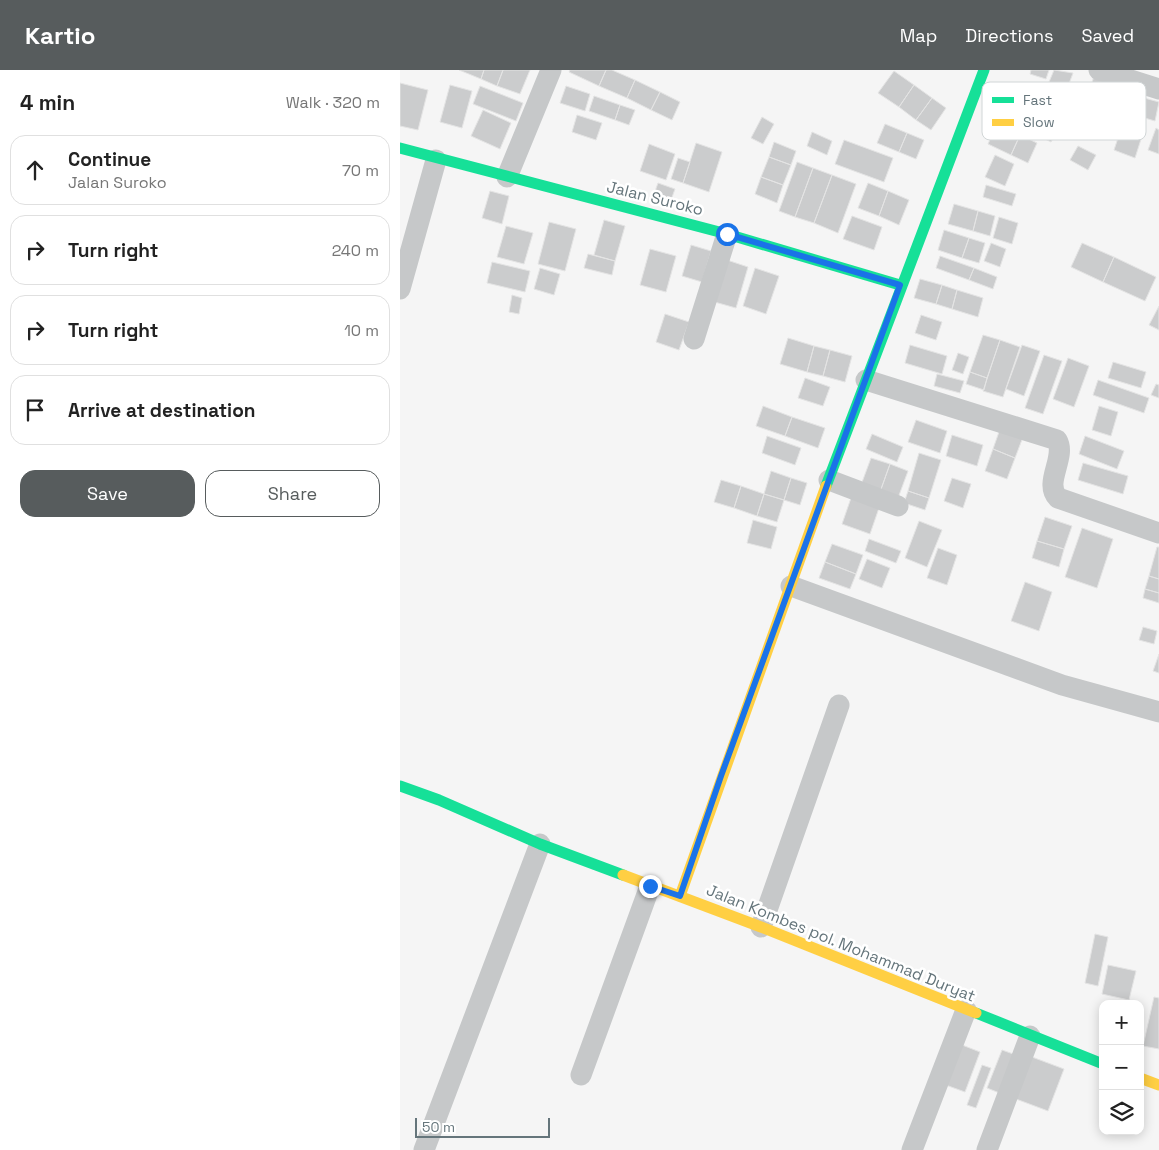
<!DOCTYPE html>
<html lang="en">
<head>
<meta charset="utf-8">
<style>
	:root { --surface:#fff; --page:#f6f6f6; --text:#222; --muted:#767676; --line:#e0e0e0; --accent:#575c5d }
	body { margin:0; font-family:"Space Grotesk",sans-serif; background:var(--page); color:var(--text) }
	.controls { position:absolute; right:15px; bottom:15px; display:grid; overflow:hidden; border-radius:10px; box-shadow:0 2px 12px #0003 }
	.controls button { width:45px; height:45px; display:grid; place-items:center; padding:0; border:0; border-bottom:1px solid var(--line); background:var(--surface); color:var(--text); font:25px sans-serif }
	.scale { position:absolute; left:15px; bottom:12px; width:135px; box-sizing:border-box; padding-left:5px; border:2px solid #65757b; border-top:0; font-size:14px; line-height:18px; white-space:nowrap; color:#65757b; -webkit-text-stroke:4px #fff; paint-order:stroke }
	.stop { position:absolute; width:15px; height:15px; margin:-11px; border:4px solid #1a73e8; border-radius:50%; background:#fff }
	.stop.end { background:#1a73e8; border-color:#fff; box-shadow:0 1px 5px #0008 }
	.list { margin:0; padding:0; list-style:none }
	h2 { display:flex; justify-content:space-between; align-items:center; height:65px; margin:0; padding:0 20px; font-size:21px }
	h2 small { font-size:16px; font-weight:400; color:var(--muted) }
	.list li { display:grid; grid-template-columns:32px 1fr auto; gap:15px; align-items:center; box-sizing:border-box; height:70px; margin:0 10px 10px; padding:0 10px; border:1px solid var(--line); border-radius:15px }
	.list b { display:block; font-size:19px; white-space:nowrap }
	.list p { margin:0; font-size:16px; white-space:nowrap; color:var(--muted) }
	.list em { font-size:16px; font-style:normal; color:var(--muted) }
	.actions { display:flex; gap:10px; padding:15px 20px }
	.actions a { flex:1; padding:11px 0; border:1px solid var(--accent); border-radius:15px; text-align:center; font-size:18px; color:var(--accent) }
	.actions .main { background:var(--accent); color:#fff }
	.icon { flex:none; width:28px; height:28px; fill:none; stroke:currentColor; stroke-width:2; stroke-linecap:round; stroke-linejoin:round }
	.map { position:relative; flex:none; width:759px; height:1080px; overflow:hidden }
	header { display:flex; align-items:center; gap:30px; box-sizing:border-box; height:70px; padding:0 25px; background:var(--accent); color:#fff }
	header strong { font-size:24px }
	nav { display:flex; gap:28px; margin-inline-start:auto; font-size:18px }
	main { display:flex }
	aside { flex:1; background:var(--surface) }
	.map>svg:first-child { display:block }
	.building { fill:#cbcccd; stroke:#e4e4e4 }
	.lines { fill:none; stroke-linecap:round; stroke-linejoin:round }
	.street { stroke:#c6c8c9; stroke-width:21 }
	.fast { stroke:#16e098; stroke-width:11 }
	.slow { stroke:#ffcf43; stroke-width:11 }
	.route { stroke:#1a73e8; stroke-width:6 }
	.labels { text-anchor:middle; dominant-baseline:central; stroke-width:5; stroke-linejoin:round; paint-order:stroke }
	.street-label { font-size:16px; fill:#65757b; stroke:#fff }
	.key { fill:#fff; stroke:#d1d6d7; stroke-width:1 }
	.key-label { font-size:14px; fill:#65757b }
</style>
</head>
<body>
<header>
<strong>Kartio</strong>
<nav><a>Map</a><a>Directions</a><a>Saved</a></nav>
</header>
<main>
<aside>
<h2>4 min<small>Walk · 320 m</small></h2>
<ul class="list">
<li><svg class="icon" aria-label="ahead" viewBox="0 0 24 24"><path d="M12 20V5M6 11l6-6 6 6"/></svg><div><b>Continue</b><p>Jalan Suroko</p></div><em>70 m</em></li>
<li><svg class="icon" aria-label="right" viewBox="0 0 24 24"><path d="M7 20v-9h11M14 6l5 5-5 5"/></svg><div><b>Turn right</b></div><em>240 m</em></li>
<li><svg class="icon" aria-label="right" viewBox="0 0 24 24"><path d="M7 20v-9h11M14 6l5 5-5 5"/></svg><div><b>Turn right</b></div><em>10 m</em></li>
<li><svg class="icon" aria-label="arrive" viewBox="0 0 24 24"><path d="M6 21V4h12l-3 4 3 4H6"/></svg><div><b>Arrive at destination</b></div></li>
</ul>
<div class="actions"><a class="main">Save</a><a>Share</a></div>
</aside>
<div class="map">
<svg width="759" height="1080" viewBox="0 0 759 1080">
	<rect width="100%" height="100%" fill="#f5f5f5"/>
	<path class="building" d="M59,0h25l-3,9z
		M84,0h19l-6,16 -16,-7z
		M103,0h27l-10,24 -23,-8z
		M170,0h36l-7,16 -30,-14z
		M206,0h6l23,10 -8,18 -28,-12z
		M631,0h18l-3,9 -16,-5z
		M654,0l19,3 -6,16 -18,-7z
		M494,1l20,14 -15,22 -21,-14z
		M694,6l27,10 -6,15 -26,-9z
		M235,10l25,12 -9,18 -24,-12z
		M0,13l28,7 -10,40 -18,-4z
		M50,15l22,6 -10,37 -22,-6z
		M514,15l18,13 -16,22 -17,-13z
		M80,16l43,17 -7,18 -43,-17z
		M166,16l24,8 -5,17 -25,-8z
		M260,22l20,10 -8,18 -21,-10z
		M726,23l33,9 -4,19 -34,-10z
		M194,26l26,9 -5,15 -26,-9z
		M532,28l14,10 -15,22 -15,-10z
		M220,35l15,5 -6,15 -14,-5z
		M83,40l28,13 -11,26 -29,-13z
		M625,42l33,17 -7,13 -33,-17z
		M177,45l25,8 -6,17 -24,-8z
		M362,47l12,7 -11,20 -12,-6z
		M485,54l22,9 -8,19 -22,-9z
		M597,54l23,11 -9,20 -23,-11z
		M722,56l21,7 -8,25 -21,-8z
		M756,58l3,2v24l-11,-4z
		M412,62l20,9 -5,14 -20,-9z
		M507,63l17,7 -8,19 -17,-7z
		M620,65l17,8 -9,20 -17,-8z
		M444,70l49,18 -9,24 -49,-18z
		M374,72l22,9 -5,14 -22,-8z
		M296,73l26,9 -13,40 -26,-9z
		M249,74l26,10 -9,26 -26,-9z
		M678,76l18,9 -8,15 -18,-10z
		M595,85l19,9 -9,22 -20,-9z
		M369,87l22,8 -8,20 -22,-8z
		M278,88l12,4 -7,21 -12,-4z
		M397,92l16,6 -18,49 -16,-6z
		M413,98l19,7 -18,48 -19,-6z
		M432,105l24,9 -18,49 -24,-10z
		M361,107l22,8 -6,18 -22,-9z
		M258,113l17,6 -4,11 -17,-6z
		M468,113l20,8 -9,25 -21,-8z
		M586,115l30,9 -4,12 -29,-9z
		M90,121l19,5 -7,28 -20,-6z
		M488,121l21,9 -10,25 -20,-9z
		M554,134l24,7 -5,20 -25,-7z
		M578,141l17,5 -5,20 -17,-5z
		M452,146l30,11 -8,23 -31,-11z
		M599,147l19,6 -6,21 -19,-6z
		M204,150l21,6 -10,35 -21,-6z
		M149,152l27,7 -11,42 -27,-7z
		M106,156l27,7 -9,31 -27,-7z
		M544,160l25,8 -7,20 -24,-8z
		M569,168l16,5 -6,20 -17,-5z
		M591,173l15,6 -6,18 -16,-6z
		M682,173l32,14 -11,25 -32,-15z
		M291,175l20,6 -9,31 -20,-6z
		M250,179l26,7 -10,36 -26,-7z
		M188,184l27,7 -3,14 -28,-7z
		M540,186l34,12 -5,12 -33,-12z
		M714,187l42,20 -11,24 -42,-19z
		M324,189l24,8 -12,41 -25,-7z
		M92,192l38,9 -5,21 -38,-9z
		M140,198l20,6 -6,21 -20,-6z
		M355,198l24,8 -13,38 -23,-8z
		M574,198l23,9 -4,12 -24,-9z
		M520,209l22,6 -6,19 -22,-6z
		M542,215l15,5 -5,19 -16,-5z
		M557,220l26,8 -5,19 -26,-8z
		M112,225l10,3 -3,16 -10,-2z
		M759,236v24l-10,-5z
		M265,244l24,8 -10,28 -23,-8z
		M521,245l21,7 -6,18 -21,-7z
		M583,265l17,5 -13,38 -17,-6z
		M388,268l26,8 -7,26 -27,-8z
		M600,270l20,7 -17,50 -20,-6z
		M510,275l37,11 -5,18 -37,-11z
		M622,275l18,6 -16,45 -18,-7z
		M414,276l16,4 -7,26 -16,-4z
		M430,280l22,6 -7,26 -22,-6z
		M558,283l11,4 -6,17 -11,-4z
		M644,285l18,6 -19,53 -18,-6z
		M668,288l21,8 -15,41 -21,-8z
		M713,292l33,10 -5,16 -33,-10z
		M570,302l17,6 -3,12 -18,-6z
		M537,304l27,7 -4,12 -26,-7z
		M405,308l25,9 -7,19 -25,-8z
		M698,310l51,18 -5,15 -51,-18z
		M756,314l3,1v13l-8,-3z
		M363,336l29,11 -7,19 -29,-10z
		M699,336l19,6 -7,24 -19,-6z
		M392,347l33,11 -7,20 -33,-12z
		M516,350l31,11 -7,22 -32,-11z
		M600,359l23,8 -8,21 -22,-9z
		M472,364l31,13 -6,15 -31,-13z
		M552,365l31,10 -6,21 -31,-10z
		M367,366l34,12 -6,17 -33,-12z
		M685,366l39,15 -7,18 -38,-15z
		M593,379l22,9 -8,21 -22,-8z
		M519,383l22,7 -12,38 -21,-7z
		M471,388l19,6 -10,28 -19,-7z
		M683,393l45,13 -5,18 -45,-14z
		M490,394l18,7 -10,27 -18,-6z
		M371,401l20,7 -7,22 -20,-6z
		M391,408l16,5 -7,22 -16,-5z
		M552,408l19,6 -8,24 -19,-7z
		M321,410l20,6 -7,22 -20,-6z
		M341,416l23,8 -7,22 -23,-8z
		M508,421l21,7 -4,12 -21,-7z
		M364,424l20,6 -7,22 -20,-6z
		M451,428l28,10 -9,26 -28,-10z
		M645,447l27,9 -8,23 -27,-8z
		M353,450l24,7 -6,22 -24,-6z
		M519,451l23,9 -15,37 -22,-9z
		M682,458l31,11 -16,49 -32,-11z
		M469,469l32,12 -5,12 -31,-12z
		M637,471l27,8 -5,18 -27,-9z
		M432,474l31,11 -7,19 -31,-12z
		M757,477h2v32l-10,-3z
		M538,478l19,7 -10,30 -20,-7z
		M467,489l23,9 -8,20 -23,-9z
		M425,492l31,12 -6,15 -31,-11z
		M749,506l10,3v14l-14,-4z
		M625,512l27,10 -13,39 -28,-10z
		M745,519l14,4v10l-16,-5z
		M743,557l14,4 -3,13 -15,-4z
		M759,584v19l-6,-2z
		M695,864l13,3 -10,49 -13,-3z
		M708,895l28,6 -7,29 -27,-6z
		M754,927l5,1v51l-16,-3z
		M557,973l23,9 -15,40 -22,-8z
		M602,980l14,5 -14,39 -15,-6z
		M632,987l32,12 -16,42 -32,-12z
		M582,995l9,3 -15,40 -9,-3z"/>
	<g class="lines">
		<path class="street" d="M699,0l60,19
			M107,107l44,-107
			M0,219l36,-129
			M294,269l33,-105
			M466,310l191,60c10,17 -14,43 1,58l101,35
			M429,410l69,26
			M391,516l271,99 97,27
			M361,857l78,-222
			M181,1005l69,-189
			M24,1080l116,-306
			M512,1080l54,-140
			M587,1080l43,-114"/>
		<path class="fast" d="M0,78l327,86 173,51
			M426,416l158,-416
			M0,716l39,14 101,44 83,31
			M576,943l127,51"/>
		<path class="slow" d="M223,805l138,52 215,86
			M280,826l146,-410
			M740,1008l19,7"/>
	</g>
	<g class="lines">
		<path class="route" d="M250,816l30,10 41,-120 179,-491 -173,-51"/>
	</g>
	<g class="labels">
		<g class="street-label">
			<text transform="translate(255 128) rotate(14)">Jalan Suroko</text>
			<text transform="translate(441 873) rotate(22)">Jalan Kombes pol. Mohammad Duryat</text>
		</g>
	</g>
	<rect x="582" y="12" width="164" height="58" rx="8" class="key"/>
	<rect x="592" y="27" width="22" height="6" fill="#16e098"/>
	<rect x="592" y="49" width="22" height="7" fill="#ffcf43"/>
	<g class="key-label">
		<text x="623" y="35">Fast</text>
		<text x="623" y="57">Slow</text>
	</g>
</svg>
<div class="controls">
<button>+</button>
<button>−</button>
<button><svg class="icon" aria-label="layers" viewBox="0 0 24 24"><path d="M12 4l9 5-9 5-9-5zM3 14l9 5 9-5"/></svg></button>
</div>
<div class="scale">50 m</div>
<div class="stop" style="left:327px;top:164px"></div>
<div class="stop end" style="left:250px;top:816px"></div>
</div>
</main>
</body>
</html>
